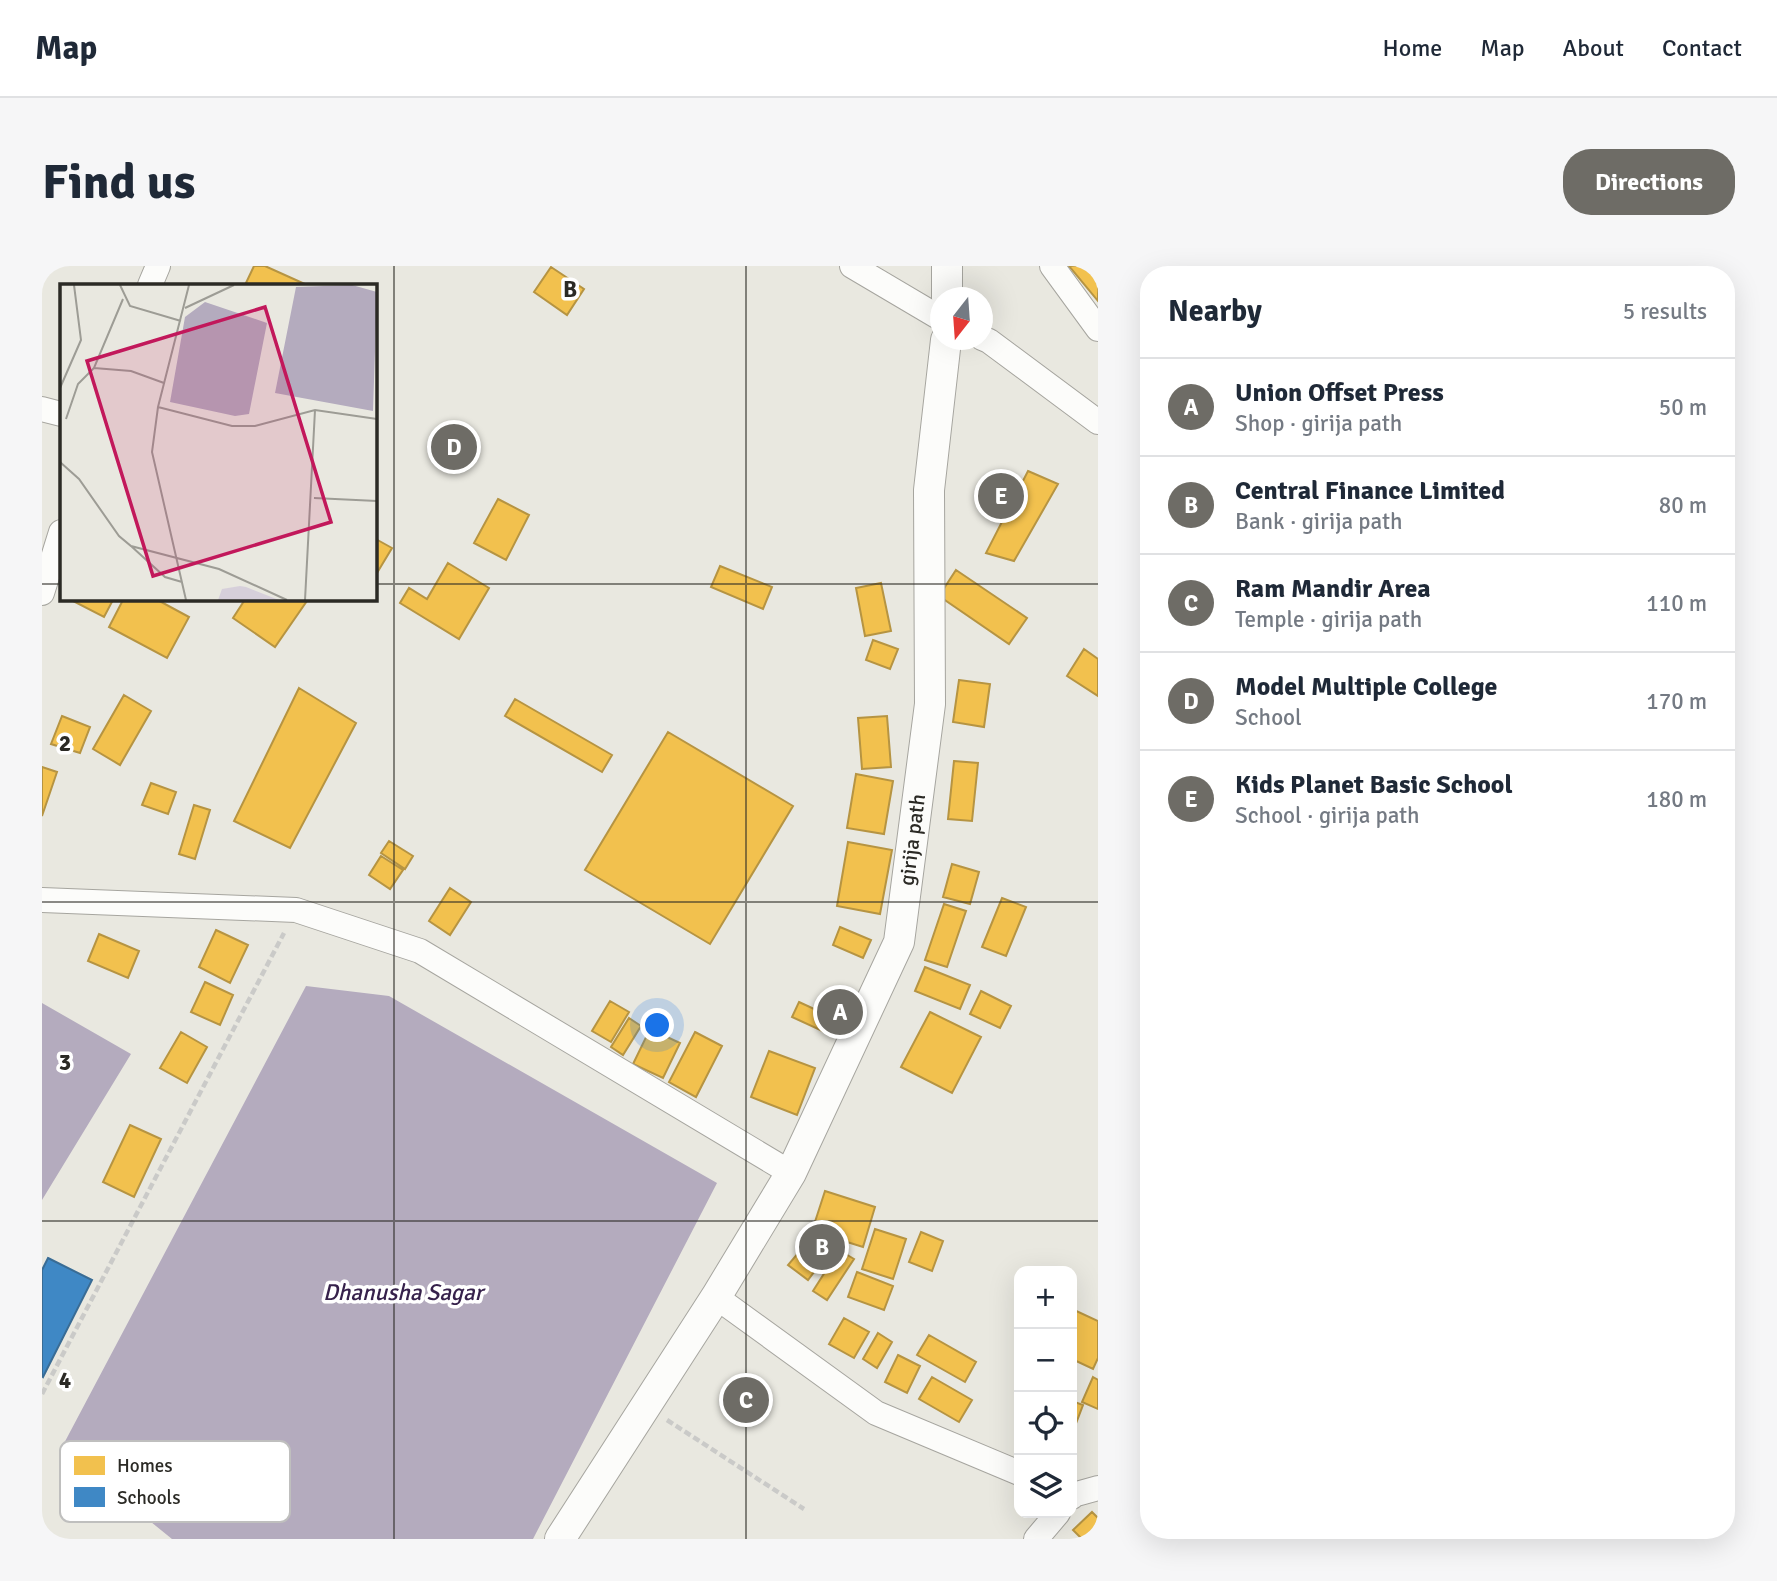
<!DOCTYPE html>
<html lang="en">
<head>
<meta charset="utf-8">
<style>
	:root { --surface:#fff; --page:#f6f6f7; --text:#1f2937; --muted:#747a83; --line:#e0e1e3; --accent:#6e6c66 }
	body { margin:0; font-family:Signika,sans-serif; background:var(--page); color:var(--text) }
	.controls { position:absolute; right:21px; bottom:21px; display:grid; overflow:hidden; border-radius:14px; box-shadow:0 7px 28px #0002 }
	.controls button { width:63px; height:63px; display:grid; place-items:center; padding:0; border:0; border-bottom:2px solid var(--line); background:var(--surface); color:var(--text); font:35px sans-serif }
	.compass { position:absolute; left:888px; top:21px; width:63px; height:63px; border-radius:50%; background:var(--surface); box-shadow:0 7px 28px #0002; rotate:197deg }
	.you { position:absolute; left:616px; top:760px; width:24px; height:24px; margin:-18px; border:5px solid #fff; border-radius:50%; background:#1a73e8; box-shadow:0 0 0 10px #1a73e833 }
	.badge { display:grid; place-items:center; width:46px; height:46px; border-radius:50%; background:var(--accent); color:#fff; font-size:23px; font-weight:700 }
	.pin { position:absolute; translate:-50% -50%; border:4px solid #fff; box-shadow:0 2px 7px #0006 }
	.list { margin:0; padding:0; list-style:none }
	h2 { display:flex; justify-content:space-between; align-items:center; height:91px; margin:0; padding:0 28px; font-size:30px }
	h2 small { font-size:23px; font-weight:400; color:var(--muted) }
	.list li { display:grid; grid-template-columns:46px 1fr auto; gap:21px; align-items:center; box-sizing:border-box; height:98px; padding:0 28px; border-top:2px solid var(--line) }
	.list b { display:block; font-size:26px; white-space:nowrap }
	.list p { margin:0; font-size:23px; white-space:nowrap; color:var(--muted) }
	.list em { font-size:23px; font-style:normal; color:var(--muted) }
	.icon { flex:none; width:38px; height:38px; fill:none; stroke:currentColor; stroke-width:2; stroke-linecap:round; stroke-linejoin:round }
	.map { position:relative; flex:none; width:1056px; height:1273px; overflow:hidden; border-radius:28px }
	header { display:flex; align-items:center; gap:42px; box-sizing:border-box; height:98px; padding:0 35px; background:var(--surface); border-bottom:2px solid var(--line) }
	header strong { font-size:33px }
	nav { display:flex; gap:38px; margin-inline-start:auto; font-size:24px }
	.intro { display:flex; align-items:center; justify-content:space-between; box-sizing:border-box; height:168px; padding:0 42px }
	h1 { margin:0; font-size:49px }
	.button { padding:18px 32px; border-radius:28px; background:var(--accent); color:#fff; font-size:24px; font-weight:700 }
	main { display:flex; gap:42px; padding:0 42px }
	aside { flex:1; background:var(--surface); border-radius:28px; box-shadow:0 7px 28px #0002 }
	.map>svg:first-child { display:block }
	.water { fill:#b4abbe }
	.homes { fill:#f2c14e; stroke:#b69442; stroke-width:2 }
	.schools { fill:#3f88c5; stroke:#396c95; stroke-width:2 }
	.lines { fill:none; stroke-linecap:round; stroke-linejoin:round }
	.minor-casing { stroke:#a6a59f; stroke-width:26 }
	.major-casing { stroke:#a6a59f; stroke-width:32 }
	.path { stroke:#cacac8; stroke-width:4.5; stroke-dasharray:7 3.5; stroke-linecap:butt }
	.minor { stroke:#fcfcfa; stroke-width:24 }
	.major { stroke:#fcfcfa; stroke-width:30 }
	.grid { fill:none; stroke:#2b2a25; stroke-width:2; stroke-opacity:0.55 }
	.labels { text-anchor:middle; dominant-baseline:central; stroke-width:7; stroke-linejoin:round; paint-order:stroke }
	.street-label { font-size:21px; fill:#2b2a25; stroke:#fff }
	.water-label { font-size:23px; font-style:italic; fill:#36214b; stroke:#fff }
	.inset-road { fill:none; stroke:#9d9c95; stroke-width:2 }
	.view { fill:#c2185b; fill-opacity:0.15; stroke:#c2185b; stroke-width:3.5 }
	.inset-edge { fill:none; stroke:#2b2a25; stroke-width:3.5 }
	.key { fill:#fff; stroke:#bfbfbe; stroke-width:2 }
	.key-label { font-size:19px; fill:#2b2a25 }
	.grid-label { font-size:23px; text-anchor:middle; font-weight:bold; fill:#2b2a25; stroke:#fff; stroke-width:7; stroke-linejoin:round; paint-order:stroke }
</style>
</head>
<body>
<header>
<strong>Map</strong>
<nav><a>Home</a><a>Map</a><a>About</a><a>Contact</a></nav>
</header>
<div class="intro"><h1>Find us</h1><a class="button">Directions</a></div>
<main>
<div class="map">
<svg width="1056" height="1273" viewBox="0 0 1056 1273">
	<rect width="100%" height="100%" fill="#e9e8e0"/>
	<path class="water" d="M264,720l83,10 328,187 -184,356h-361l-111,-90z
		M0,737l89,51 -89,146z"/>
	<path class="homes" d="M212,0h11l42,19h-62z
		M1027,0h29v35z
		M509,1l33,22 -17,26 -33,-23z
		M986,205l30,13 -44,77 -28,-8z
		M456,233l31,16 -23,45 -32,-17z
		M332,272l18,10 -18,30z
		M406,297l41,25 -30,51 -59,-36 9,-15 18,11z
		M678,300l52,21 -9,22 -52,-22z
		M914,304l71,48 -18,26 -70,-48z
		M839,317l10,48 -26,5 -9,-48z
		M32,332h40l-10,19 -31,-16z
		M82,332h30l35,19 -22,41 -58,-31z
		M204,332h63l-34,49 -42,-29z
		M831,374l25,9 -8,20 -24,-9z
		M1042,383l14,10v37l-31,-20z
		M917,414l31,4 -6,43 -31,-5z
		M257,422l57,35 -66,125 -56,-27z
		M82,429l27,16 -31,54 -27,-16z
		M473,433l97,56 -10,17 -97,-56z
		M20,450l28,11 -10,26 -29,-9z
		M845,450l4,51 -29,2 -4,-51z
		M626,466l125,74 -83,138 -125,-74z
		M912,495l24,2 -6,58 -24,-2z
		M0,501l15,5 -15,44z
		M814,508l37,7 -9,53 -37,-6z
		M109,517l25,9 -8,22 -26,-9z
		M152,539l16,5 -15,49 -16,-5z
		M347,575l24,15 -8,13 -24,-16z
		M806,576l44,8 -12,64 -43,-8z
		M339,590l22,14 -13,19 -21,-14z
		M910,598l27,8 -9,32 -27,-7z
		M408,622l21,14 -21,33 -21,-14z
		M960,632l24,9 -20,49 -24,-9z
		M902,638l22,7 -19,56 -22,-7z
		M798,661l31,13 -8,18 -30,-13z
		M174,664l32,15 -18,38 -31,-16z
		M57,668l40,17 -11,27 -40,-17z
		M883,701l45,18 -10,24 -45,-18z
		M163,716l28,13 -13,30 -29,-13z
		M939,725l30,15 -11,22 -30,-14z
		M568,735l19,11 -18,30 -19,-11z
		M757,736l39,18 -7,15 -39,-18z
		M888,746l51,25 -29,56 -51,-26z
		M587,752l12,8 -18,29 -12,-8z
		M608,763l30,14 -17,35 -30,-14z
		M139,766l26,15 -20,36 -27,-15z
		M653,766l27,14 -26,51 -27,-15z
		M727,785l46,17 -18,47 -46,-18z
		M88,859l31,14 -27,58 -31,-15z
		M783,925l50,16 -12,40 -51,-16z
		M833,963l31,10 -13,40 -31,-10z
		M879,966l22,9 -11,30 -23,-9z
		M762,980l19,14 -15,20 -20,-15z
		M797,984l15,9 -27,41 -14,-9z
		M815,1006l36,14 -9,24 -36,-13z
		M1030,1043l26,12v37l-5,11 -21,-10z
		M802,1052l25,14 -15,26 -25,-14z
		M836,1067l14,9 -15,26 -14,-9z
		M887,1069l47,27 -11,20 -48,-27z
		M856,1089l22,11 -13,27 -22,-11z
		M890,1111l40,23 -13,22 -40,-23z
		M1051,1111l5,3v29l-16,-7z
		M1030,1135l11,4 -11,29z
		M1050,1246l6,6v17l-4,4h-12l-9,-9z"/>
	<path class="schools" d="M6,992l44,22 -49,97 -1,-1v-106z"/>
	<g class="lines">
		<g class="minor-casing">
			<path id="minor" d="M810,0l88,52
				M1010,0l46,63
				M108,19l8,-19
				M940,72l7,3 109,81
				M0,143l19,5
				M0,327l19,-61
				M0,634l254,10 124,41 371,222
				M674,1031l160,116 143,60
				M1030,1231l1,-2 25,-7
				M994,1273l22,-26"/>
		</g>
		<g class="major-casing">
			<g id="major">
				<path d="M905,0v32"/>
				<path id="s1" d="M518,1273l156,-242 75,-124 108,-231 31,-238 -1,-214 17,-150"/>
			</g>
		</g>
		<path class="path" d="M0,1128l242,-461
			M625,1154l137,89
			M0,1264l3,9"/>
		<use href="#minor" class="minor"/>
		<use href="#major" class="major"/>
	</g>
	<path class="grid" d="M352,0v1273M704,0v1273M0,318h19M332,318h724M0,636h1056M0,955h1056"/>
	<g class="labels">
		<g class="street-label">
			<text stroke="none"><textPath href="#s1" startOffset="791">girija path</textPath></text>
		</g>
		<g class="water-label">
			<text x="361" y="1026">Dhanusha Sagar</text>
		</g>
	</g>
	<g transform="translate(18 18)">
		<rect width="317" height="317" fill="#e9e8e0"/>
		<path d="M180,302l6,1 33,13h-61l4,-11z" fill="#d6cfda"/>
		<path d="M292,1l25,7 -4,119 -98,-18 21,-106zM145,18l62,21 -18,91 -14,2 -65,-14 15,-85z" fill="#b4abbe"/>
		<path class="inset-road" d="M60,1l10,21 51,15M125,24l49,-23M34,84l37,3 33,12M0,104l21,-48 -7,-55M98,123l74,19h23l60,-16 62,9M6,135l12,-35 16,-16 29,-69M0,178l19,17 40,57 12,10 88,23 68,31M254,214l63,3M71,262l34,31 17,5M126,316l-34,-148 6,-45 31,-122M245,316l10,-190"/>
		<path class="view" d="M205,23l66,215 -178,54 -66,-215z"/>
		<rect width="317" height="317" class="inset-edge"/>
	</g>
	<rect x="18" y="1175" width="230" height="81" rx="10" class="key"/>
	<rect x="32" y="1190" width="31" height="19" fill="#f2c14e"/>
	<rect x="32" y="1221" width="31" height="20" fill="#3f88c5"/>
	<g class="key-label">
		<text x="75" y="1206">Homes</text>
		<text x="75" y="1238">Schools</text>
	</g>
	<g class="grid-label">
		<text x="528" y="31">B</text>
		<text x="23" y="485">2</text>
		<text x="23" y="804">3</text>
		<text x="23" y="1122">4</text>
	</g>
</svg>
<div class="controls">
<button>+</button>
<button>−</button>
<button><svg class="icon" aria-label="locate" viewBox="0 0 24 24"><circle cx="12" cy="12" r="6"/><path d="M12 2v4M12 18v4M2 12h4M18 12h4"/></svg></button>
<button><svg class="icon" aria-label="layers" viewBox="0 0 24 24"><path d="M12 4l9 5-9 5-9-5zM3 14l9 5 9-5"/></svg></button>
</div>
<svg class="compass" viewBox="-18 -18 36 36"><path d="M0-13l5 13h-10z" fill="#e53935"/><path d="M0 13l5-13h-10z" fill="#747a83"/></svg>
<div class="you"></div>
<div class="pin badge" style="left:798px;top:746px">A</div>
<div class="pin badge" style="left:780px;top:981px">B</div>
<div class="pin badge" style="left:704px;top:1134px">C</div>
<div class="pin badge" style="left:412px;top:181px">D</div>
<div class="pin badge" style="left:959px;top:230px">E</div>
</div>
<aside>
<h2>Nearby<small>5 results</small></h2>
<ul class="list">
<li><span class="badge">A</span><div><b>Union Offset Press</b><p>Shop · girija path</p></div><em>50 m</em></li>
<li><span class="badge">B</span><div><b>Central Finance Limited</b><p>Bank · girija path</p></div><em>80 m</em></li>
<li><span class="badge">C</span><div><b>Ram Mandir Area</b><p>Temple · girija path</p></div><em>110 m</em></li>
<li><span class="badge">D</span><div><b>Model Multiple College</b><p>School</p></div><em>170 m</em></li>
<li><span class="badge">E</span><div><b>Kids Planet Basic School</b><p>School · girija path</p></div><em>180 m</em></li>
</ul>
</aside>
</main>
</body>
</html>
